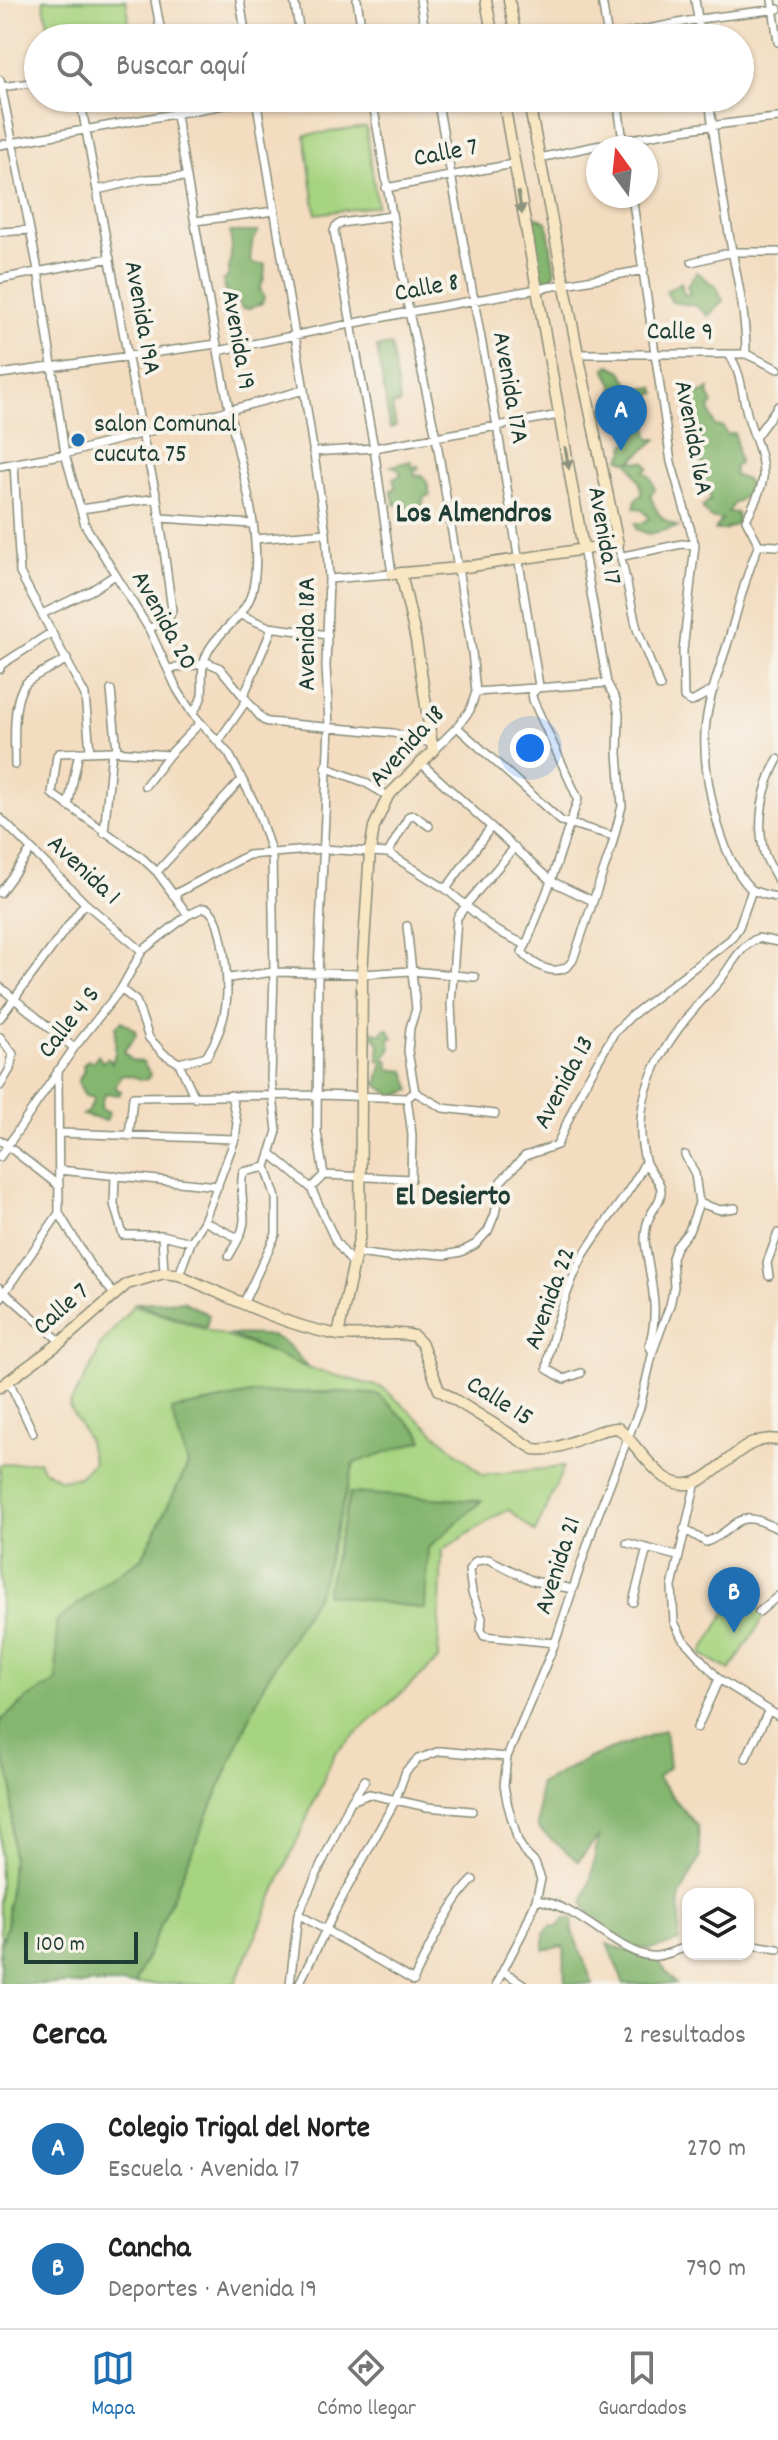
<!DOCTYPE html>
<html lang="es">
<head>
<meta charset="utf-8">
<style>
	:root { --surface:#fff; --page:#f6f6f6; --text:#222; --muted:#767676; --line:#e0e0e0; --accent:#1f6fb2 }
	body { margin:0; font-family:Dekko,sans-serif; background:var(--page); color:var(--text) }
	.controls { position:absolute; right:24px; bottom:24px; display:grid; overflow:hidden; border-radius:16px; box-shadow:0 2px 6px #0004 }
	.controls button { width:72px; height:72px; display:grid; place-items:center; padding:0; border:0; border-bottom:2px solid var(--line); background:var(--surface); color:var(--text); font:40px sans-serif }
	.compass { position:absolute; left:586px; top:136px; width:72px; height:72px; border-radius:50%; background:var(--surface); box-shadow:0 2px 6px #0004; rotate:345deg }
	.scale { position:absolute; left:24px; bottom:20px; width:114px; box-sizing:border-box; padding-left:8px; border:4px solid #1f3d34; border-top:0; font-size:22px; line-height:28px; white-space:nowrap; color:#1f3d34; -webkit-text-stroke:6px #f7f3e8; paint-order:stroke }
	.you { position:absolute; left:530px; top:748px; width:28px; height:28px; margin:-20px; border:6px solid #fff; border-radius:50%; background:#1a73e8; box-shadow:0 0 0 12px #1a73e833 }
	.badge { display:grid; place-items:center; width:52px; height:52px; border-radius:50%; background:var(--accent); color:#fff; font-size:26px; font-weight:700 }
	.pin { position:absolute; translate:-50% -66px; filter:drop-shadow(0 2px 4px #0008) }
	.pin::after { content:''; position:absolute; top:42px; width:28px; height:24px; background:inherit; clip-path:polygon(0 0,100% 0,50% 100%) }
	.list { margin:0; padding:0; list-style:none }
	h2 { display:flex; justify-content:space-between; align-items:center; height:104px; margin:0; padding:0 32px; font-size:34px }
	h2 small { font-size:26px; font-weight:400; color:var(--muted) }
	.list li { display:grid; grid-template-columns:52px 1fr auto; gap:24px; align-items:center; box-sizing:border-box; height:120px; padding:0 32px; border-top:2px solid var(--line) }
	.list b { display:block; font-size:30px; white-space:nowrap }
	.list p { margin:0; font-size:26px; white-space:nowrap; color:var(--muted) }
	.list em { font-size:26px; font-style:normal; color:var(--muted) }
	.icon { flex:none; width:44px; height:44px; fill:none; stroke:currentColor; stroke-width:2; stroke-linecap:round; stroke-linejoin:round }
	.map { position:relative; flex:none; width:778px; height:1984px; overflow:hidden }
	.search { position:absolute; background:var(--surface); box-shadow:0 2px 6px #0004; left:24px; right:24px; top:24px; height:88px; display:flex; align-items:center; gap:20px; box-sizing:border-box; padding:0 28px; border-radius:44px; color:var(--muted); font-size:30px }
	.sheet { height:344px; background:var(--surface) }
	nav { display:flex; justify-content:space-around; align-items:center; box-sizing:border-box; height:112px; border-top:2px solid var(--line); background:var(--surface); font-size:22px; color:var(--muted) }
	nav a { display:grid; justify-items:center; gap:4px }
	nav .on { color:var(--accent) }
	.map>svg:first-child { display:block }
	.green { fill:#a7d481; stroke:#63885a; stroke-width:2; fill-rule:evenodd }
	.forest { fill:#85b66f; stroke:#527a52; stroke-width:2 }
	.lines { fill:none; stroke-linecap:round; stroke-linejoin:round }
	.street-casing { stroke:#898c7a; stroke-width:10 }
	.secondary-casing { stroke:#898c7a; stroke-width:13 }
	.street { stroke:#fff; stroke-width:7 }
	.secondary { stroke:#f9e7c3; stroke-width:10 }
	.oneway { fill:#8c927c }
	.poi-dot { fill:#1f6fb2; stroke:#f7f3e8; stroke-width:3 }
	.labels { text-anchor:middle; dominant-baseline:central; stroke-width:8; stroke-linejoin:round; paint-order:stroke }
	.street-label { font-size:26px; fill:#1f3d34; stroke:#f7f3e8 }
	.poi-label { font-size:26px; fill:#1f3d34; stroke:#f7f3e8; text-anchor:start }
	.neighbourhood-label { font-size:28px; font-weight:bold; fill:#1f3d34; stroke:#f7f3e8 }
</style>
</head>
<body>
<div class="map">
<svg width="778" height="1984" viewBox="0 0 778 1984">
	<rect width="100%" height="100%" fill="#f7f3e8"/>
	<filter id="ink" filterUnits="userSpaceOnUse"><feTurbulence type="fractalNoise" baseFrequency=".0125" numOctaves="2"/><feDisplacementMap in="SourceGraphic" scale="16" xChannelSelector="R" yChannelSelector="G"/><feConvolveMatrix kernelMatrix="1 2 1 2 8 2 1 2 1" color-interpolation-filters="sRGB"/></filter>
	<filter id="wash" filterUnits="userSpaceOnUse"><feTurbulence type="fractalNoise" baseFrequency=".006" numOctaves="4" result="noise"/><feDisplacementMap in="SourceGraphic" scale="32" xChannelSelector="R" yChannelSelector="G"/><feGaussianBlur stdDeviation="1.8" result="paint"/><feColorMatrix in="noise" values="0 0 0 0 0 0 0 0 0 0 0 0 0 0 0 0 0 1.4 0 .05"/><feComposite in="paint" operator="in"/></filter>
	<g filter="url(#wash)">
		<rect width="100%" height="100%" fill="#f3dcbf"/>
		<path class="green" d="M43,0h83l3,18 -12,20h-62l-6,-9z
			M366,127l11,79 -61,8 -11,-79z
			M134,1305l132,45 42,18 75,20 100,87 81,-8 -29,65 -27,-23 -66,41 -4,110 -103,93 -100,231h-100l129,-300 57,-97 33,-125 69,-22 -5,-9 -39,-36 -35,-3 -88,1 -84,17 16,55 -46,93 -35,23 -49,100 -33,19 -25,22v-257l39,-4 4,8 18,11 18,-3 14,-14 -6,-25 -18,-32 27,-48 3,-11zM350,1493l130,8v1l-52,46z
			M731,1603l37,8 -38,59 -29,-16z
			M0,1747l12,38v75l-5,66 -7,18z"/>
		<path class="forest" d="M526,215l8,1 13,6 8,51 -6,9h-9z
			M230,232h28l-6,11 -2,18 4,3h11l-1,14 -4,11 4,8 -2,6 -13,6 -7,-1 -7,-12 -8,-2 -4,-13 5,-4 4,-29z
			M697,272l20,16 6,13 -15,15 -11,-10 -25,-4 -6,-11 15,-9 3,13 6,-1 -3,-9z
			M391,345l9,59 -8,2 4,20 -6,2 -13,-81z
			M610,365l12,6 8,15 12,3 12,-2 3,6 -18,4v5l-6,3 -13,-2 -7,-10v-9l-8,-15z
			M684,387l7,1 1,4 10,1 7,-4 -1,5 5,10 -4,4 6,18 8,1 4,8 8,-2 4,30 -4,3 -1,9 14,6 1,12 -16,11 -5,8 9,1 1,10 -13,7h-10l7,-11 -12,-1 -8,-11 9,-8 -4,-11 -8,-3 5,-8 -6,-6 6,-7 -3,-1 -4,-40 -13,-1 5,-8z
			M642,411c6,6 4,19 8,28h7l-26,22 14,1 4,6 -5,3 7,7 4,12 -5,5c6,17 11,26 28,32l-29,7 -13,-5 -1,-6h8l6,-5 -7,-9 -8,-1 2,-9 6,-4 -2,-12 -11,-21 -9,-3 5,-8 -1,-5 8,-6 -13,-19 4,-5z
			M411,461l1,6 6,-1 1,3 -5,2 1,5 7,-1 5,7 3,13 -6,2 -2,10 -13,3 -2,-4 -6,1 -2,-3 -4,1 -4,-15 5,-2 -3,-10 8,-2 -3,-8 -7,-2z
			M122,1021l13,9 1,5 -12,16 7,9 12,2 8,13 -5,5c-10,-1 -15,-6 -25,-5l-6,13 6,3 -2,4 -13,-2 -4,7 -1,9 8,4 -3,8 -24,-6 7,-4 5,-13 -9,-2 -7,-14 6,-12 -1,-5 5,-5 5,2 5,-7 4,7 6,-4 4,5 3,-10 1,-27z
			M388,1028l5,10h-4l2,10 -6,10 4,3 -1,8 17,2 6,19 -17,7 -19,-14 3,-1 5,-21 -5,-1 1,-16 -5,-7 -9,-1 1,-6 16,4 2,-5z
			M183,1301l26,14 -3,12 -72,-24z
			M228,1334c47,2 49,-5 80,34z
			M344,1392l35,3 39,36 5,9 -69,23 -33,124 -57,97 -129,300h-135v-40l7,-18 5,-66v-75l-12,-38v-25l25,-22 32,-19 -1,-59 51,-41 35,-23 46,-93 -17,-55 85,-17z
			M350,1493l131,8 -53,47 -3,61 -99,-15z
			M665,1730l4,37 -12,11 41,49 2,30 -20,39 -1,45c-9,2 -22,9 -31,8 -27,-1 -53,-23 -65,-45l8,-26 7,-41 -20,24 -40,-33 1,-44 52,-27z
			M565,1918l8,2 -1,10 21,54h-27c-4,-13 1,-24 -3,-38l-19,4v-17l7,-7 7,1z
			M607,1944l51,17 18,23h-52z"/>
	</g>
	<g filter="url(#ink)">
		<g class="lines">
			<g class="street-casing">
				<path id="street" d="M155,0l7,38
					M240,0l6,38
					M294,0l7,38
					M357,0l6,38
					M420,0l6,38
					M602,0l6,38
					M695,0l6,38
					M772,0l6,42
					M602,38l97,-19 79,-10
					M0,80l38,190 27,184 20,71 64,104 28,60 15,24 37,41 27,52 16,48 2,118 -3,107 6,52 -11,36
					M1,87l37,-5
					M80,98l62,336 15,64 15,112 -3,8 -20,11
					M173,98c18,104 36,207 56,311 10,53 35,126 24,179 -7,34 -41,43 -49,74 -6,22 6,31 -12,51
					M256,98l48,292 22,143 3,46 -3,87 3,60 -11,247 -1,159 7,43
					M372,98l37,214 27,125 36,215 4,40 -6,18 -13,17 -24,24
					M437,98l60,328 42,260
					M617,98l7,50
					M709,98c6,51 14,102 23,153 7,35 14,67 14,103
					M0,145l263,-47
					M540,158c79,-18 157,-33 238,-40
					M386,188l127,-24
					M97,190l48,-11 42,-2
					M632,196l39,266 24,83 -12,106 1,47 8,4 22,-13
					M195,221l80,-10
					M0,232l30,-2
					M692,262l40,-10h46
					M0,279l110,-21
					M218,351l191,-39 235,-42
					M578,354h168l32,15
					M730,356c12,18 12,40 18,61 6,21 16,38 15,61 -2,15 -11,29 -17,42l13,25
					M0,374l217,-30
					M757,435l21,-29
					M313,452l61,-4 185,-33
					M14,463l6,110 65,122 5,56
					M0,466l65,-12 239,-64
					M81,509l76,-11
					M161,518l91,6
					M255,539l71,-6
					M618,544l19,85 23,58
					M759,545c-13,28 -19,57 -28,87 -9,32 -24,66 -26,100 -2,43 14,124 45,156 6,6 20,7 28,10
					M759,545l19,1
					M623,556l59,-12 13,1
					M329,579l63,-5 -18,-126 -40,-217 2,-5 5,-3 51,-7
					M42,614l50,-24 23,-15
					M241,615l28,12 2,4 -27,64
					M269,627l59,8
					M0,669l1,-4 51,-33
					M169,669l40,-6 11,5 43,52 5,2 125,11 38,10
					M111,690l6,61
					M476,692l131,-9
					M457,727l104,94 52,15
					M218,742l29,-42
					M169,755l-57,-4 -53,2 -2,2 -5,39 89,63 16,15 31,43
					M778,759c-15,27 -22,63 -14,93 3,11 10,19 14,29
					M422,764l129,117 42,20
					M15,765c0,-20 -4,-68 12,-83 10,-9 28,-15 40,-23
					M325,767l39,15 24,14
					M145,786l24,-31 30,-31
					M68,806l11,-54
					M0,818l85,85 57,48
					M104,833l8,-82
					M388,853l21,-37 5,-1 15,11
					M157,872l85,-93
					M446,889l45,-62
					M0,893l31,-43
					M173,895l75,-40 74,-6 66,4 58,36 49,41 31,15 -4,7c13,15 38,28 51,8l38,-111 11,-43 -4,-53 1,-39 -3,-14 -9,-17 -24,-135
					M407,926l9,83 -6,19 -2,23 7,41
					M526,945l25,-64 27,-82 -45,-99 -1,-6 7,-8
					M229,978l45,-6 88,2 49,-3 64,6
					M0,987l74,61
					M121,989l15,12 13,37 15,16 15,9 16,35
					M0,1018l85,-115
					M0,1037l13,17 -3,15 -10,17
					M453,1045l-2,-41 6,-86 9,-13 49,-58
					M58,1070l1,143 31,52 24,29
					M59,1133l176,6
					M129,1136l4,-39 186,-2 88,3 8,-6 28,16 52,6
					M0,1140l59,46
					M270,1153l41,35 25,54 18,23
					M0,1157l74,-109 47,-59 21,-38 46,-36 15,-7 5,1c10,9 11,20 14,33 8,44 9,74 -15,114l-28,7
					M59,1170l159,16
					M115,1175l-1,29 9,31h39l29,7
					M311,1188l13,-13 87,4 1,-44 -5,-37
					M699,1203l21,7 15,-2
					M204,1221l34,17
					M162,1235l2,38
					M358,1253l37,5 29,-5 21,2 16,-3 15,-8 12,-13 7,-17 6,-33 24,-25 32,-11 24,-54 33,-58 17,-17 100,-77 8,-12 13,-37
					M229,1256c6,-11 15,-24 15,-37 0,-17 -5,-30 -1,-47l23,-5
					M179,1275l12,-33 13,-21 31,-82 2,-16 -6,-28
					M769,1276l-2,-13 11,-30
					M0,1288l61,54
					M0,1299l59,-86
					M243,1304l33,-70v-36l-10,-31
					M652,1351l-3,-6c11,-34 2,-62 -3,-96 -2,-12 -1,-24 5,-35 4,-8 10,-13 10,-22 1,-12 -13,-20 -16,-32 -18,-68 24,-126 69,-173 16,-16 22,-39 44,-49l20,4
					M581,1373l-17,6 -17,-10c1,-26 23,-89 36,-113 19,-32 46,-60 62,-94
					M9,1381l24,52
					M696,1482l-24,105 2,35 8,16 37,41 59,37
					M684,1529l22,13c35,-13 27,-37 72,-13
					M627,1543l50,13
					M633,1602l14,-54
					M759,1612l19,-16
					M555,1643l-71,-7 -3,-6 1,-12 -10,-25 -3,-23 7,-9 12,-2 45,22 40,8
					M697,1728l22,-49
					M746,1758l23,-48
					M354,1800l15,-6 58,13 45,4
					M536,1900c43,4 87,60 121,56 11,-1 21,-7 31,-9
					M298,1914l116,67
					M748,1944l30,5
					M503,1971l20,13
					M413,1981c14,-29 37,-79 60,-101
					M290,1984l8,-70 53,-113 14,-21
					M299,1984l39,-79 57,-104 11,-30 12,-12 22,-8 67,6
					M496,1984l27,-52 13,-32 5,-21 -6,-16 -10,-10 -7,-12 -11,-39 -3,-17 3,-28 48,-114 39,-118 46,-118 13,-56 17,-46 4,-18 -2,-29 4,-11 13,-16 10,-28 -4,-29 -10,-19"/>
			</g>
			<g class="secondary-casing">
				<path id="secondary" d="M486,0l7,38
					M509,0l7,38
					M503,98l80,450
					M392,574l67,-6 159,-24 -40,-190 -50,-256
					M338,1335l22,-100 2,-261 8,-123 4,-24 14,-31 45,-45 -17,-111 -15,-67
					M0,1387l61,-45 66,-58 37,-11 15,2c51,22 101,49 155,59 27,5 55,-4 80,2l8,8 17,46 95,59c29,4 55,-20 84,-21 17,15 29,37 48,50 42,28 66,-47 112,-38"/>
			</g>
			<use href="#street" class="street"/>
			<use href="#secondary" class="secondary"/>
		</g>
		<defs><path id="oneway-solid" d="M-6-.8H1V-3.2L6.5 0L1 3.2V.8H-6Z" transform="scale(2)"/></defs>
		<g class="oneway">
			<use href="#oneway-solid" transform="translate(520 203) rotate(80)"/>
			<use href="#oneway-solid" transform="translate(567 458) rotate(80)"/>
		</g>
	</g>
	<circle class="poi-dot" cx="78" cy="440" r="8"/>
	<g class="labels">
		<g class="street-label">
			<text transform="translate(446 154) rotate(-11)">Calle 7</text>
			<text transform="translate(427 289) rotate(-11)">Calle 8</text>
			<text transform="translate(141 318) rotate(80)">Avenida 19A</text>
			<text transform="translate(680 333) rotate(1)">Calle 9</text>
			<text transform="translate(237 340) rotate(80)">Avenida 19</text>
			<text transform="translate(509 388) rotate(80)">Avenida 17A</text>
			<text transform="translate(692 438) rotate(79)">Avenida 16A</text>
			<text transform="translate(603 536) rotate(80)">Avenida 17</text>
			<text transform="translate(163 621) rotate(61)">Avenida 20</text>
			<text transform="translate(308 634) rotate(-90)">Avenida 18A</text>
			<text transform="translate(408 747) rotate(-48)">Avenida 18</text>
			<text transform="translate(83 871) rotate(43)">Avenida 1</text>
			<text transform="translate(70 1023) rotate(-52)">Calle 4 S</text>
			<text transform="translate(565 1083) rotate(-62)">Avenida 13</text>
			<text transform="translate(551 1299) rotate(-70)">Avenida 22</text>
			<text transform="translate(62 1310) rotate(-41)">Calle 7</text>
			<text transform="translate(499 1402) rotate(32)">Calle 15</text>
			<text transform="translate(559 1566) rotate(-72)">Avenida 21</text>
		</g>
		<g class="poi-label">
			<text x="94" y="425">salon Comunal<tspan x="94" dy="30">cucuta 75</tspan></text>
		</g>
		<g class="neighbourhood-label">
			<text x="474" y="516">Los Almendros</text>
			<text x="453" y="1199">El Desierto</text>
		</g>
	</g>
</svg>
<div class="controls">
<button><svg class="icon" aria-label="layers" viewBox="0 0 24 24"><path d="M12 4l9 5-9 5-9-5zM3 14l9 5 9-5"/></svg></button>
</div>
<svg class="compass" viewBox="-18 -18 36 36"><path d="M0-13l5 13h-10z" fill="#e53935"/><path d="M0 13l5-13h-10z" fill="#767676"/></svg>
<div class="scale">100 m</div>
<div class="you"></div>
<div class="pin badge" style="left:621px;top:451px">A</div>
<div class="pin badge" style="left:734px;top:1633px">B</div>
<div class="search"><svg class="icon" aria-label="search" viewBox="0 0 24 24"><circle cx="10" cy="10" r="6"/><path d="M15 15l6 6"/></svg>Buscar aquí</div>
</div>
<section class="sheet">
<h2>Cerca<small>2 resultados</small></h2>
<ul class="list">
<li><span class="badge">A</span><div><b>Colegio Trigal del Norte</b><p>Escuela · Avenida 17</p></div><em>270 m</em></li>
<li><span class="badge">B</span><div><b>Cancha</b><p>Deportes · Avenida 19</p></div><em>790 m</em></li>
</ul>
</section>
<nav>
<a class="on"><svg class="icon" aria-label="map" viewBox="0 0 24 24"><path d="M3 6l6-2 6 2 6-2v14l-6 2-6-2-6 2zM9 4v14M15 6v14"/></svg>Mapa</a>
<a><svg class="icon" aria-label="directions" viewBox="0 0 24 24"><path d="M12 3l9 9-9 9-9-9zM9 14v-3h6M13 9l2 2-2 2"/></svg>Cómo llegar</a>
<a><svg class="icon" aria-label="saved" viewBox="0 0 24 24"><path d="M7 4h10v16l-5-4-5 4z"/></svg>Guardados</a>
</nav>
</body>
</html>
